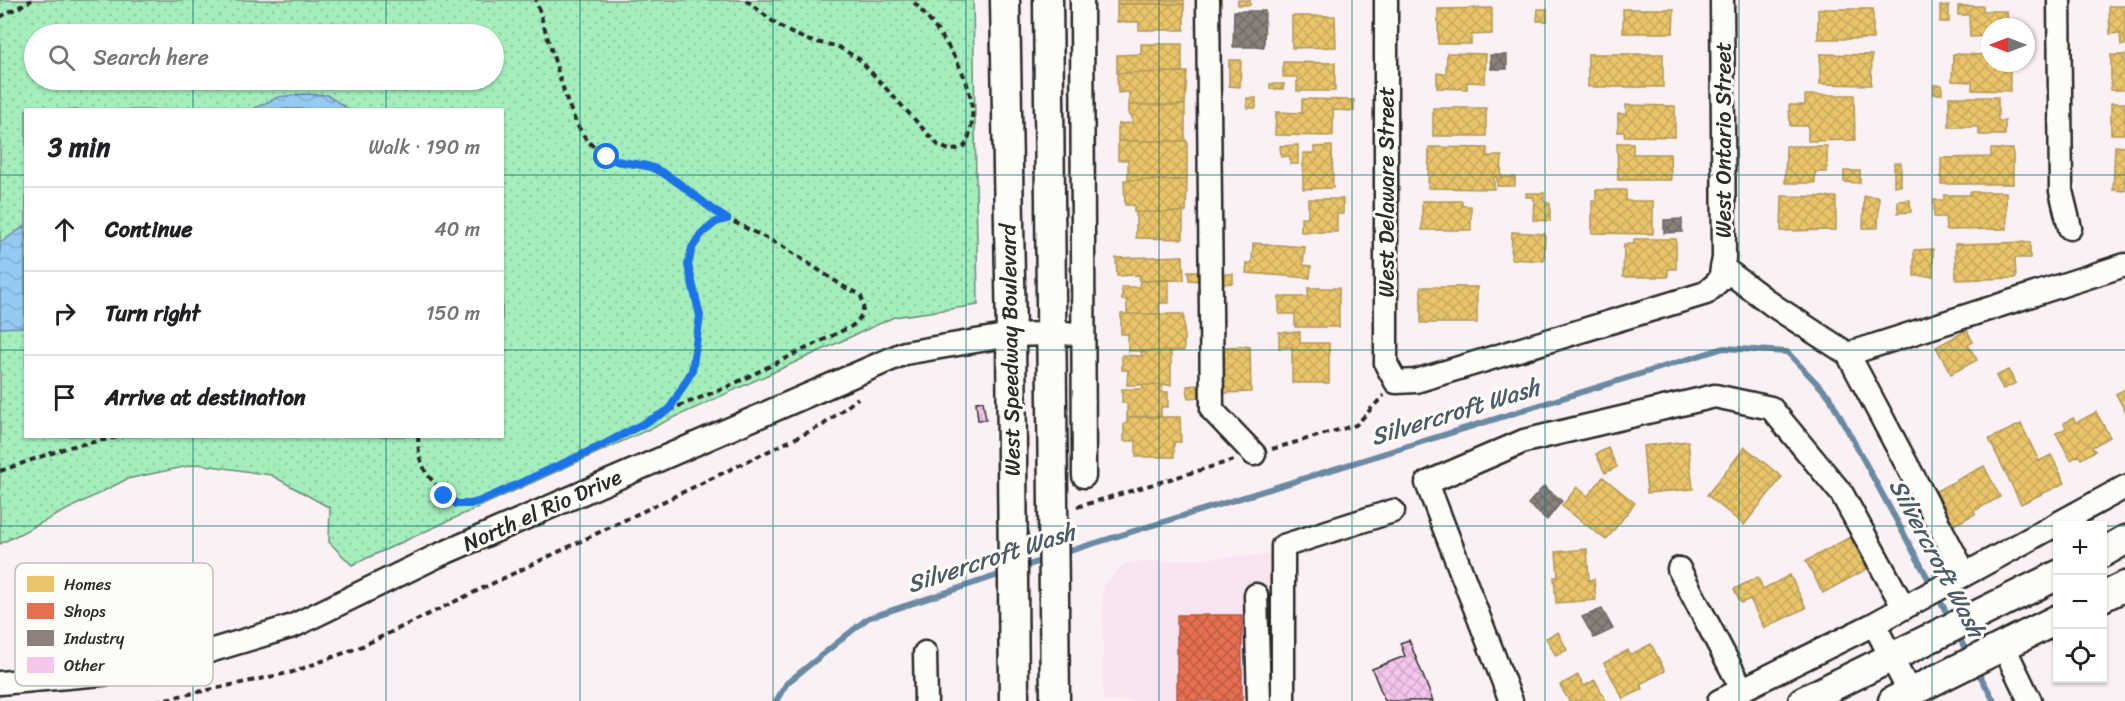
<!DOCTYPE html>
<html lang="en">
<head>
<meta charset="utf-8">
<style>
	:root { --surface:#fff; --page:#f2f2f2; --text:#202124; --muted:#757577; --line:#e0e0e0 }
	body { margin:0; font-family:Sriracha,sans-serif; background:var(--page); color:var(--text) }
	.controls { position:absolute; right:18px; bottom:18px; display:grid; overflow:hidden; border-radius:0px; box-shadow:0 2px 4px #0004 }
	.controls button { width:54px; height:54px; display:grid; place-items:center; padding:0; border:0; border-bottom:2px solid var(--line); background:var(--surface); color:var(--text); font:30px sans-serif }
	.compass { position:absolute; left:1981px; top:18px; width:54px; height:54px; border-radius:50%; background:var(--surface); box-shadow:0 2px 4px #0004; rotate:270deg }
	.stop { position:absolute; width:18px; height:18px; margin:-14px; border:4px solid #1a73e8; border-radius:50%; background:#fff }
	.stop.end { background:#1a73e8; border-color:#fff; box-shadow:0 2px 6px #0008 }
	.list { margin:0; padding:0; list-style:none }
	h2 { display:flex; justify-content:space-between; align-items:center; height:78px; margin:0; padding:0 24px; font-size:26px }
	h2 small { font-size:20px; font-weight:400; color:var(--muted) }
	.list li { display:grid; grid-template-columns:39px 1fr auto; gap:18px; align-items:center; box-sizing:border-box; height:84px; padding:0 24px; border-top:2px solid var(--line) }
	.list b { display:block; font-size:22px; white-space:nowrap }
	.list em { font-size:20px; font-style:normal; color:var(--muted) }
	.icon { flex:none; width:33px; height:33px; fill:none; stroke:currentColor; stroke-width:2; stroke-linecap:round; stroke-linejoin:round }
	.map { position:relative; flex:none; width:2125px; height:701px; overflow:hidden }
	.search { position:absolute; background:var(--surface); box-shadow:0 2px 4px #0004; left:24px; top:24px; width:480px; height:66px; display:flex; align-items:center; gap:15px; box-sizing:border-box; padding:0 21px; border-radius:33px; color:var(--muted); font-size:22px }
	.panel { position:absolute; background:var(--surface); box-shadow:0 2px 4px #0004; left:24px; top:108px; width:480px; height:330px; border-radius:0px }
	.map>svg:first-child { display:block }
	.built { fill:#f9e4f1 }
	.green { fill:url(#green-dots); stroke:#688c74; stroke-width:1.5; fill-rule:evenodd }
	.water { fill:url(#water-waves); stroke:#6b8aa3; stroke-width:1.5 }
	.homes { fill:url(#homes-cross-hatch); stroke:#b09657; stroke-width:1.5 }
	.shops { fill:url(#shops-cross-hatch); stroke:#af5b46; stroke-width:1.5 }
	.industry { fill:url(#industry-cross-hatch); stroke:#6e6764; stroke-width:1.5 }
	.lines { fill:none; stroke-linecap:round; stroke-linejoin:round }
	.stream { stroke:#6b8aa3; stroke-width:6 }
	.building { fill:url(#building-cross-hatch); stroke:#2b2b2b; stroke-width:1.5 }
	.minor-casing { stroke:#2b2b2b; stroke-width:27 }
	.major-casing { stroke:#2b2b2b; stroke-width:33 }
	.path { stroke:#2b2b2b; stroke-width:4; stroke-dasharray:6 4.5; stroke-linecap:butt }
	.minor { stroke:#fdfcf7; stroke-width:22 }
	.major { stroke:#fdfcf7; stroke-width:28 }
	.route { stroke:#1a73e8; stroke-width:8 }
	.grid { fill:none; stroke:#0f766e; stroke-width:1.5; stroke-opacity:0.55 }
	.labels { text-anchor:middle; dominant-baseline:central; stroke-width:6; stroke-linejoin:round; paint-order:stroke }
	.street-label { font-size:22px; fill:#2b2b2b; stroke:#fdfcf7 }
	.water-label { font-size:24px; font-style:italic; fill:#4b5b67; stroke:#fdfcf7 }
	.key { fill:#fdfcf7; stroke:#bebdba; stroke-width:1.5 }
	.key-label { font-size:16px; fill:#2b2b2b }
</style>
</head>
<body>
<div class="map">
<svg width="2125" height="701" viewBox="0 0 2125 701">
	<defs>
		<pattern id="green-dots" width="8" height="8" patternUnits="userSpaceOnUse" patternTransform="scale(1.5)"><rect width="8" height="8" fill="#a4eebd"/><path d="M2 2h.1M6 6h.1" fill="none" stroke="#8dcca3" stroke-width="1.8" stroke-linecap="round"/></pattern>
		<pattern id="water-waves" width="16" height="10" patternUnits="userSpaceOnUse" patternTransform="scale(1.5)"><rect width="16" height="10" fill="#95caf3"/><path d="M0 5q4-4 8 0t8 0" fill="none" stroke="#81aed0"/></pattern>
		<pattern id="homes-cross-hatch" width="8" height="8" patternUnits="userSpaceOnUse" patternTransform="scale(1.5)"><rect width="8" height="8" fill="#e9c46a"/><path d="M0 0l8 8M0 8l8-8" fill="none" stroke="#c8a95c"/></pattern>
		<pattern id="shops-cross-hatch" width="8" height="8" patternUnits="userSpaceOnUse" patternTransform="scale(1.5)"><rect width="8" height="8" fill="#e76f51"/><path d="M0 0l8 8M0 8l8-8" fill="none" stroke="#bb5b43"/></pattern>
		<pattern id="industry-cross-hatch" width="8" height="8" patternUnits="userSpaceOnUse" patternTransform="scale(1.5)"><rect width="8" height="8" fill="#8a817c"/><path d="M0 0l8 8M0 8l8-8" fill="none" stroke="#716a66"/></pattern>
		<pattern id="building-cross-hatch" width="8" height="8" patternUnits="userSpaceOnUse" patternTransform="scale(1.5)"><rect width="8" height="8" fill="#f4c6ea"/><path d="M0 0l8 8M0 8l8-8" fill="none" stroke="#d1aac9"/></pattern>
	</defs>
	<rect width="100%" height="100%" fill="#fbf1f4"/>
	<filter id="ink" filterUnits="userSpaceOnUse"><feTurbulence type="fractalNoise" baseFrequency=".0167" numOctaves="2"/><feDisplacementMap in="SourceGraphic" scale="12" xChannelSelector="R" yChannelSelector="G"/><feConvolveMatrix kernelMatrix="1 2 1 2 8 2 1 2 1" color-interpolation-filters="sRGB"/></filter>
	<g filter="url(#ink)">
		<path class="built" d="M1275,554l-2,147h-170v-116l24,-22z"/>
		<path class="green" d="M0,0h973l5,305 -84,12 -542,248 -23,-23 1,-34 -59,-33 -73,-11 -71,15 -127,65zM34,34h460v46h-460zM26,110h476v326h-476z"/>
		<path class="water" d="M304,94l23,1 21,14h-95l25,-12z
			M25,226v101l-25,1v-85z"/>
		<path class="homes" d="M1117,0h67v4h-67z
			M1238,0h12v5h-12z
			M1117,4h67v26h-45v-8h-22z
			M1940,6h9v16h-9z
			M1958,6h25v5h24l1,16h-18v9l-20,1 -1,-22h-11z
			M2109,6h16v39h-4l-1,-12 -10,1z
			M1492,8v26l-21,1v9h-33v-35z
			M1538,9h9v12h-10z
			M1623,9h51l-1,24h-50z
			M1818,9h55v30h-55z
			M1292,16h43l1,31 -44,1z
			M1141,44h41v28l-65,1v-18l24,-1z
			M1447,53l39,1 -1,29 -18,-1v7l-30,-1v-15l9,1z
			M1588,54h75v33h-75z
			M1820,54l52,1 -1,30 -51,-1z
			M1953,54l37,1v8h20v28l-38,-1v-8l-20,-1z
			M2111,55h14v35h-14z
			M1229,60h12l-1,27 -11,-1z
			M1283,62l52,1v28h-38v-14h-14z
			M1187,72l-2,33h-56v-13l-11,1 -1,-20z
			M1270,84h14l-1,5h-13z
			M1934,85h8v9h-8z
			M1805,95h49l1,45 -47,1v-15h-18l-1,-21h16z
			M1949,97h49v24h7v14h-26v-8h-30z
			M1247,98h9v10h-9z
			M1302,99l52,1v11l-21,-1v26l-58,-1 1,-23 26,1z
			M2111,103h14v31h-14z
			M1129,105h56v36h-67v-17l14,-1v-7l-3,-1z
			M1626,105l49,1v31l-51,-1 1,-4h-7v-18h8z
			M1433,108h53v28h-53z
			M1118,141h69v39h-59v-20h-10z
			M1617,143h16v11h37l1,26h-53z
			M1298,145v19h-8v-8l-9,1 -1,-11z
			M1332,146l1,42 -30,1v-36h11v-6z
			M1786,146h41v26h-12v11h-30z
			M2115,146l10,1v44l-12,-1z
			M1429,147l58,1v8h15l-1,21h14v9h-18v-9h-3v12l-66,-1z
			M1991,149h22v35h-72v-26l50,-1z
			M1894,163h7v23h-7z
			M1844,171h16v12l-16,-1z
			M1124,180h63l-1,32h-52v-7h-9z
			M1596,190h30v11h27v33l-61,-1v-32h4z
			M1970,192h36l1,37 -61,1 -1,-13h-11v-17h10v-5h26z
			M1526,193h18v9l6,1v18l-17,-1 1,-23h-8z
			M1782,196l54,1v33l-55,1z
			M1864,196l15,1 -1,31h-15z
			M1308,199h35v15h-6v18h-36v-15h7z
			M1910,200l1,12 -13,1v-12z
			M1422,201h40v5h9v24h-49z
			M1136,212h47v27l-47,-1z
			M1512,232l33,2 -1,27 -33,-2z
			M1634,239h42v30h-8v8h-45l1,-33h10z
			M2030,242v16h-15l1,20 -60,2 -1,-36z
			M1253,243l52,4 -2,18 8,1 -1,12 -64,-5 1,-10h5z
			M1933,249v27h-19v-26z
			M1183,256l1,24 -44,1 -1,-6 -22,1 -1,-18z
			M1188,271h10l1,10 -10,-1z
			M1223,274h10v9l-10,1z
			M1169,280v23h-10v11h-32v-14h-5v-13h17l1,-6z
			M1421,287h56v36h-56z
			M1308,288h31v39h-44v-13h-16v-17h29z
			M1121,314h63v37h-56v-17h-7z
			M1967,330l6,12 -5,3 9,15 -26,14 -15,-27z
			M1279,332h21v11h29v40h-37v-36l-13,1z
			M1250,346l1,46 -27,1 -1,-46z
			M1141,351h30v34h-44l1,-15h-6v-15l20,1z
			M2008,370l8,13 -13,6 -7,-13z
			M1143,385h19v7h6v15h-7v9l-34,1v-14h-5v-14h21z
			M1198,385l1,12 -11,1 -1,-12z
			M2125,389v22l-9,-17z
			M2096,412l14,25 -18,10 3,4 -14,8 -2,-4 -8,5 -15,-27 10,-5 -2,-5 9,-5 3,5z
			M1127,417h53l1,25h-7v15h-38v-16h-12v-17l3,-1z
			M2021,424l18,37 12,-6 14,28 -44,21 -32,-65z
			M1688,441l5,48 -46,4 -4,-47z
			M1745,447l37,30 -38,48 -37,-30z
			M1608,448l9,19 -12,6 -9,-19z
			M1984,466l16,31 -26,14 1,3 -21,11 -18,-34z
			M1603,477l32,26 -29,37 -44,-34 15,-19 11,9z
			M1850,537l17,32 -44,24 -17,-32z
			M1587,549l2,31 5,-1 2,21 -40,3 -2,-26h4l-2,-25z
			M1790,575l16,33 -42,20 -14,-29 -9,4 -7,-14 24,-12 5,12z
			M1558,632l9,18 -11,6 -10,-18z
			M1651,644l14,27 -25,13 3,5 -20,10 -19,-36 24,-13 2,5z
			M1578,675l6,11 11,-6 11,21h-37l-9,-16z"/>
		<path class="shops" d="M1177,615h65v86h-65z"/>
		<path class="industry" d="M1234,11h31l-1,36h-31z
			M1490,55h17v14h-16z
			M1682,219v13l-18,1v-13z
			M1544,486l18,15 -15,19 -19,-16z
			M1602,609l11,20 -19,9 -12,-21z"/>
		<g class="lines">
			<path class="stream" d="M1060,554l664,-206 63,4 42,44 121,223
				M1021,568l24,-9
				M1957,634l11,20
				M1976,668l18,33
				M776,701l11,-18 81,-65 137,-45"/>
		</g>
		<path class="building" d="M983,401l3,19h-8l-2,-18z
			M1409,640l24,61h-48l-13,-32 33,-13 -5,-13z"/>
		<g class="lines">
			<g class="minor-casing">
				<path id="minor" d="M1082,0l2,476
					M1208,0l4,410 42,44
					M1386,0v364l10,18 20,-1 290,-88 14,-13 4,-22 -2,-258
					M2059,0l2,191 9,37
					M1722,267l52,39 74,48 117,220
					M1848,354l277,-89
					M1679,569l63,120
					M1256,595l3,106
					M1874,624l40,77
					M2003,645l27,56
					M925,653l1,48
					M0,683l146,-13 147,-44 144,-70 468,-203 106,-18 72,-2
					M1283,701v-155l110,-35
					M1511,701l-84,-218 97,-42 191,-45 56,12 71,86 62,114
					M1719,701l155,-77 251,-137"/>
			</g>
			<g class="major-casing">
				<path id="major" d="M1005,0l6,335 3,366
					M1048,0l7,701
					M2102,553l23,-13
					M2102,597l23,-11
					M1803,701l255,-126
					M1893,701l165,-82"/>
			</g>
			<path class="path" d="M746,0l25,20 16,11 23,10 27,5 22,13 79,86 13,6 14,-5c25,-51 -20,-109 -53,-146
				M0,17l32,-17
				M669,410l23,-39 8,-55 -12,-51 4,-17 9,-14 15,-12 11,-3
				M418,436l1,20 7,17 10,12 8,11 13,7 13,1 57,-23 101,-48 41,-23 56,-22 127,-62c12,-11 14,-18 8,-32l-14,-6 -64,-42 -58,-29 -34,-26 -38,-23 -21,-5h-13l-30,-21 -11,-17 -10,-24 -31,-101
				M1272,449l84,-24 28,-30
				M0,471l69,-24 54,-11
				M1077,507l157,-47
				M156,701l137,-29 67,-25 463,-222 35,-27"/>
			<use href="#minor" class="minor"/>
			<use href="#major" class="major"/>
		</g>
	</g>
	<g class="lines" filter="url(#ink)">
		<path class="route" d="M444,496l13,8h13l11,-3 118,-54 70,-37 23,-39 8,-55 -12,-51 4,-17 9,-14 15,-12 11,-3c-26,-15 -46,-39 -74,-51 -16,-6 -31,-3 -46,-11"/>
	</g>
	<path class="grid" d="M193,0v34M386,0v34M580,0v701M773,0v701M966,0v701M1159,0v701M1352,0v701M1545,0v701M1739,0v701M1932,0v701M193,80v30M386,80v30M0,175h26M502,175h1623M0,350h26M502,350h1623M193,436v265M386,436v265M0,526h2058M2102,526h23"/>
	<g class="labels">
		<g class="street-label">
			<text transform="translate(1723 140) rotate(-90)">West Ontario Street</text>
			<text transform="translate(1386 192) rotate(-90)">West Delaware Street</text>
			<text transform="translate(1010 350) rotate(-91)">West Speedway Boulevard</text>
			<text transform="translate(542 510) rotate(-24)">North el Rio Drive</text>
		</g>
		<g class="water-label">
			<text transform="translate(1455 412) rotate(-17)">Silvercroft Wash</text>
			<text transform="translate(991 558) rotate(-18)">Silvercroft Wash</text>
			<text transform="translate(1937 558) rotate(62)">Silvercroft Wash</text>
		</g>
	</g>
	<rect x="15" y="563" width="198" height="123" rx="9" class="key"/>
	<rect x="27" y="576" width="27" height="16" fill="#e9c46a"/>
	<rect x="27" y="603" width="27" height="16" fill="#e76f51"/>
	<rect x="27" y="630" width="27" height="16" fill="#8a817c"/>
	<rect x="27" y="657" width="27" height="16" fill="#f4c6ea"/>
	<g class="key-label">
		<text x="64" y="590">Homes</text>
		<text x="64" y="617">Shops</text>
		<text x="64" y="644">Industry</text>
		<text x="64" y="671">Other</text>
	</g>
</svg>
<div class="controls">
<button>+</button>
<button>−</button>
<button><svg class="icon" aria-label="locate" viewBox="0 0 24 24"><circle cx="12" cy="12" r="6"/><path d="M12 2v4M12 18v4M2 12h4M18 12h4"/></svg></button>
</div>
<svg class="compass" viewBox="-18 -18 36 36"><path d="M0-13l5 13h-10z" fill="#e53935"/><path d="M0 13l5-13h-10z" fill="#757577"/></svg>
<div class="stop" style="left:607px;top:157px"></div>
<div class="stop end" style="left:444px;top:496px"></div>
<div class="search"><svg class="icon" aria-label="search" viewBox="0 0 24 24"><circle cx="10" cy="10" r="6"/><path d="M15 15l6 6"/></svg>Search here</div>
<section class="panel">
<h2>3 min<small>Walk · 190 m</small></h2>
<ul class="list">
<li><svg class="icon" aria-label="ahead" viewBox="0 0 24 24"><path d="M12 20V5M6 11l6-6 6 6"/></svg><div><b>Continue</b></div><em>40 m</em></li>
<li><svg class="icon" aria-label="right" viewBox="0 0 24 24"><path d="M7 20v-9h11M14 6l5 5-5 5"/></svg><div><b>Turn right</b></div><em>150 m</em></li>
<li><svg class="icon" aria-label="arrive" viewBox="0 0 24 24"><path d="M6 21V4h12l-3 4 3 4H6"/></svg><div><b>Arrive at destination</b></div></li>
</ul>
</section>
</div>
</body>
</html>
